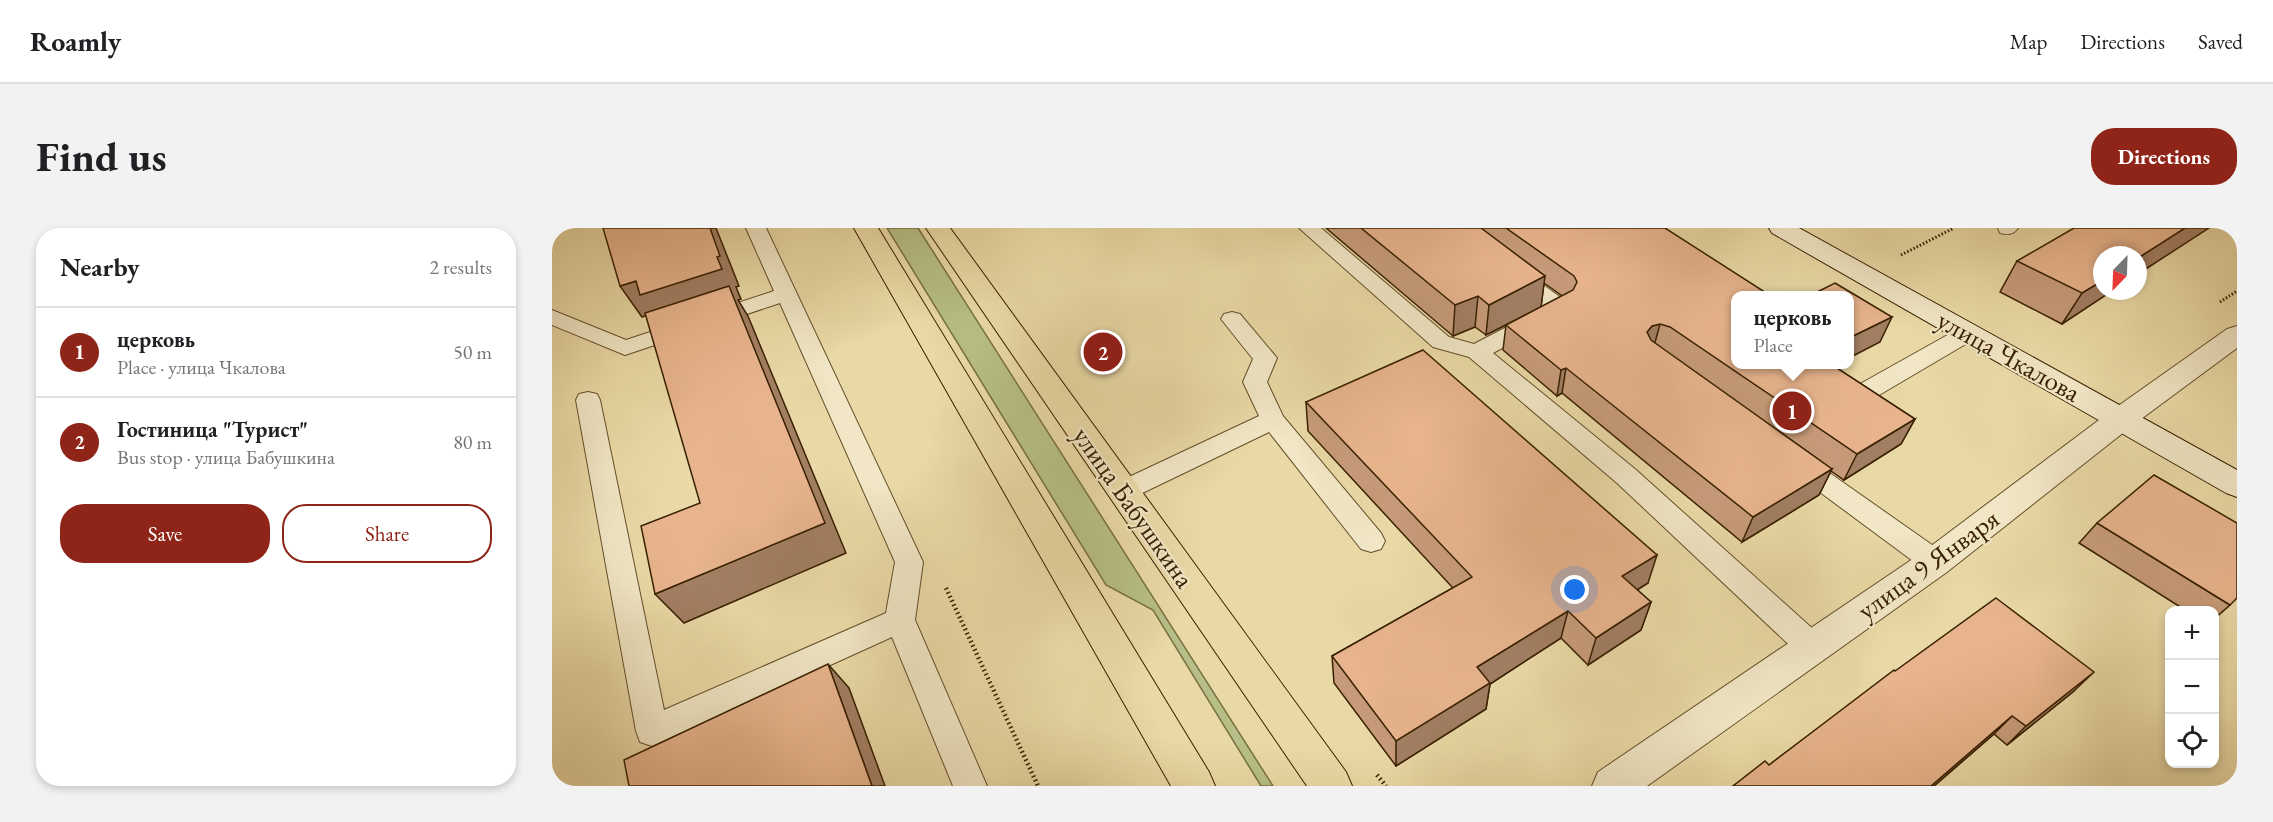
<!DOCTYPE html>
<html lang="en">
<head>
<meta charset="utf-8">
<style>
	:root { --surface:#fff; --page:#f2f2f2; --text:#202124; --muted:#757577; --line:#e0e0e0; --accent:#8f2418 }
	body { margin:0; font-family:"EB Garamond",serif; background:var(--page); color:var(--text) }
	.controls { position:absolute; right:18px; bottom:18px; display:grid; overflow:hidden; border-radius:12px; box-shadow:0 3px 9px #0003 }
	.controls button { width:54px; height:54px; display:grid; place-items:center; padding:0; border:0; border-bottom:2px solid var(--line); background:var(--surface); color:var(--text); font:30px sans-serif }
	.compass { position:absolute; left:1541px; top:18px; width:54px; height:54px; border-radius:50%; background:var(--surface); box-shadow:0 3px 9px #0003; rotate:203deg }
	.you { position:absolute; left:1023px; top:362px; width:21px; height:21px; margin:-15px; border:4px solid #fff; border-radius:50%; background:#1a73e8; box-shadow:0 0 0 9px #1a73e833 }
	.badge { display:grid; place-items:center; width:39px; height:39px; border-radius:50%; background:var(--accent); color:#fff; font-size:20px; font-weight:700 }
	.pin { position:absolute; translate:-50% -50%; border:3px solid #fff; box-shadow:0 2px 6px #0006 }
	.popup { position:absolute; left:1179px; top:63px; width:123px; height:78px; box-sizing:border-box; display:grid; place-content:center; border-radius:12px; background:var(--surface); filter:drop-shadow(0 2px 4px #0005); font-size:20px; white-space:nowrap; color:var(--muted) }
	.popup b { font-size:22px; color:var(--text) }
	.popup::after { content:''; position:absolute; left:50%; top:100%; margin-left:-12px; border:12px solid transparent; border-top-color:var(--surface) }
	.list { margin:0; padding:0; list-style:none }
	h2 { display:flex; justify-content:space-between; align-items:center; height:78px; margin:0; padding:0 24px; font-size:26px }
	h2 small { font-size:20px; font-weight:400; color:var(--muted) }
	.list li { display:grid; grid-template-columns:39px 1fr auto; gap:18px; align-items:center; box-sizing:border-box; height:90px; padding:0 24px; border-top:2px solid var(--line) }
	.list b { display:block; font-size:22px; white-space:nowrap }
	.list p { margin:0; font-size:20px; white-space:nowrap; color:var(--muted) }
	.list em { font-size:20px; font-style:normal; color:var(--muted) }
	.actions { display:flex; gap:12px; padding:18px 24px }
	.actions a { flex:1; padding:14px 0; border:2px solid var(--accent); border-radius:24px; text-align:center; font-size:21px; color:var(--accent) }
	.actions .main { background:var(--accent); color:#fff }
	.icon { flex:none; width:33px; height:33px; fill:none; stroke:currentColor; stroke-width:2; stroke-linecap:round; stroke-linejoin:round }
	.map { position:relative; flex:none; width:1685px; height:558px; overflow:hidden; border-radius:24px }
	header { display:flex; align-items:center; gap:36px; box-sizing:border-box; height:84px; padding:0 30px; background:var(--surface); border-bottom:2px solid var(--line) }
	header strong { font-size:28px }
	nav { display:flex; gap:33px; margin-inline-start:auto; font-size:21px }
	.intro { display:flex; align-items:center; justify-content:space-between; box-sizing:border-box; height:144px; padding:0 36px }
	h1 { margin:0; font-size:42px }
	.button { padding:15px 27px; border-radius:24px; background:var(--accent); color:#fff; font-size:21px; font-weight:700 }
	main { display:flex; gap:36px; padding:0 36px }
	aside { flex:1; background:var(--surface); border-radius:24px; box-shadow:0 3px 9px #0003 }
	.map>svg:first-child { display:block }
	.green { fill:#b7bf86; stroke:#787044; stroke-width:1.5 }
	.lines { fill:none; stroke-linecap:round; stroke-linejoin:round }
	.service-casing { stroke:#654f2a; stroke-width:2 }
	.minor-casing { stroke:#654f2a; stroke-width:2 }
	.secondary-casing { stroke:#392101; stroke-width:2 }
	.primary-casing { stroke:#392101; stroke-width:2 }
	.path-far1 { stroke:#392101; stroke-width:3; stroke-dasharray:1.5 2; stroke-linecap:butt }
	.path { stroke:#392101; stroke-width:4.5; stroke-dasharray:1.5 3; stroke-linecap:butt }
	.service { fill:#f1e6c5; fill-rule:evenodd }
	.minor { fill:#f1e6c5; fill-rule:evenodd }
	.secondary { fill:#f1e6c5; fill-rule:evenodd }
	.primary { fill:#e9d9a6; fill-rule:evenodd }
	.wall { fill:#c79b79; stroke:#392101; stroke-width:1.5; fill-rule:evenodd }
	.shaded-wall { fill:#a27e63; stroke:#392101; stroke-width:1.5 }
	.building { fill:#e7b48d; stroke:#392101; stroke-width:1.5 }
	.labels { text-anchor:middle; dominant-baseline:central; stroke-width:4.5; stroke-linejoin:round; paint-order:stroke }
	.street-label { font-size:27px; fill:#392101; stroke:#f1e6c5 }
</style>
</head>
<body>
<header>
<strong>Roamly</strong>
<nav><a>Map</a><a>Directions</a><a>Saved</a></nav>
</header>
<div class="intro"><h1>Find us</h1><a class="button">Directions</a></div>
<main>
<aside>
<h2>Nearby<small>2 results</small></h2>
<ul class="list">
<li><span class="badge">1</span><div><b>церковь</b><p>Place · улица Чкалова</p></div><em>50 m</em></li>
<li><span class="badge">2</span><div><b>Гостиница &quot;Турист&quot;</b><p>Bus stop · улица Бабушкина</p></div><em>80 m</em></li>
</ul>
<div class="actions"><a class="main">Save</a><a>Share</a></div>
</aside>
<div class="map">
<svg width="1685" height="558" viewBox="0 0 1685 558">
	<rect width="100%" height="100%" fill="#e9d9a6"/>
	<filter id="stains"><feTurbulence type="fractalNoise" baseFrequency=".00333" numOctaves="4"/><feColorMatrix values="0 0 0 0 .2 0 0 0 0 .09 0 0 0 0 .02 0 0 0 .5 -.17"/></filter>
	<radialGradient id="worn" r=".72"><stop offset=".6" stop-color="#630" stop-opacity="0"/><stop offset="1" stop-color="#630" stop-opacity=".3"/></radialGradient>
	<path class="green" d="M335,0h31l355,558h-12l-108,-176 -47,-25z"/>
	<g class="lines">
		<g class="service-casing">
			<path id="service" d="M194,0h20l157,334 -8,58 72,166h-34l-61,-149 -240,109 -12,-4 -4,-11 -60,-331 3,-6 9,-2 9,2 3,6 64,310 222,-97 9,-51 -115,-259 -155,52 -73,-30v-15l74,30 148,-49z
				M747,0h22l128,109 25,7 71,-37 -102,-79h23l102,75 3,5 -3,5 -75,40 142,116 188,169 4,9 -4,9 -11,4 -11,-4 -184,-173 -148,-126 -36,-10z
				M1446,0h20c-5,7 -10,7 -18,5z
				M680,84l8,2 37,44 -10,24 16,34 98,117 4,8 -4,8 -10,3 -10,-3 -92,-117 -137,66 -9,3 -9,-3 -4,-7 4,-7 145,-68 -16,-34 10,-23 -32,-40 3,-5z
				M1416,98l8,2 3,5 -3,5 -107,63 -9,2 -9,-2 -3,-6 3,-6 109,-61z
				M1243,224l9,3 141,99 4,8 -4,8 -10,3 -10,-3 -139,-103 -4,-6 4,-6z"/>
		</g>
		<g class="minor-casing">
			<path id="minor" d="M1685,98v22l-104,77 -186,147 -300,214h-55l6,-14 325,-220 188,-141 116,-82z"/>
		</g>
		<g class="secondary-casing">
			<path id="secondary" d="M1217,0h30l438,242v27l-11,-4 -454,-260z"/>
		</g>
		<g class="primary-casing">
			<path id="primary" d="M302,0h24l331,544 6,14h-44z
				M374,0h24l396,544 6,14h-45z"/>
		</g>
		<path class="path-far1" d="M1349,27l53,-27
			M1668,74l17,-11"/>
		<path class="path" d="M394,360l92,198
			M825,547l9,11"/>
		<use href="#service" class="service"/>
		<use href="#minor" class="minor"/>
		<use href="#secondary" class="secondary"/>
		<use href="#primary" class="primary"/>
	</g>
	<path class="wall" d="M774,0h339l70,136h101l-3,2 82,53 -14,25 -57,36 -13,-9 -12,24 -77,47 -180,-149 -5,3 -54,-46 3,-25 -20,10 -11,-8 -22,9zM992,55l18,13 -21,11z
		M1465,33l85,30 -40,33 -62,-32z
		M754,174l342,181 -11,7 14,12 -10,28 -53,35 -27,-27 -71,46 -4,25 -90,57 -62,-83 -2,-27 121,-68 -145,-157z
		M1545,295l133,82 -16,14v-9h-29l-106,-67z
		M1343,443l179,20 -67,54 -13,-11 -60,52h-201l36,-21z"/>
	<path class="shaded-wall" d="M0,0h15l-15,4z
		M158,0h6l23,58 -3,1 5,12 -3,1 10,16 98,237 -162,70 -29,-29 170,-71 -172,-210 -11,4 -22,-31 97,-29z
		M1633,0h24l-71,46v-16z
		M993,48l-4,31 -55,28 3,-30z
		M1550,53v10h10l-50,33 20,-31z
		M926,68l-3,31 -22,9 2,-31z
		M1340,89l-12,25 -31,16v-20z
		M1108,96l-7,26 -6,-18 5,-6z
		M1014,140l-4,25 -5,3 4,-26z
		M1363,191l-14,25 -57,36 13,-26z
		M1280,241l-13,26 -77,47 11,-25z
		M1105,327l-9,28 -34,21 8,-28z
		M1099,374l-10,28 -53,35 8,-27z
		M1016,383l-7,27 -71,46 -4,25 -90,57v-25l81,-74z
		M276,436l21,24 36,98h-13z
		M1542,444l-20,19 -67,54 19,-19z
		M1460,488l-18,18 -60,52h-3z"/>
	<path class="building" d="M51,0h107l10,28 -3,1 5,12 -82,26 -4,-14 -16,5z
		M809,0h120l64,48 -56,29 -11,-9 -23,9z
		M954,0h159l106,68h-36v68h96l84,55 -58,35 -187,-127 -10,-3 -8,2 -5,6 4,8 181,129 -79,48 -187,-149 -5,2 -55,-45 67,-35 4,-8 -3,-6z
		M1522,0h111l-47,30v-3h-36v26l-20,12 -65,-32z
		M1283,55l57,34 -43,21v-42h-40z
		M177,58l96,237 -170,71 -14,-68 59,-23 -55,-190z
		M871,122l234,205 -35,21 29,26 -55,36 -28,-27 -91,56 13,16 -94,58 -64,-85 140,-79 -166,-175z
		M1602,247l83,48v75l-7,7 -133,-82z
		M1444,370l98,74 -68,54 -14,-10 -81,70h-198l32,-25 4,4 125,-95 1,1z
		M276,436l44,122h-243l-5,-26z"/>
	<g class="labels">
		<g class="street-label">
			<text transform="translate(1457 128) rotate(29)">улица Чкалова</text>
			<text transform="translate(582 279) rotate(55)">улица Бабушкина</text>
			<text transform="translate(1376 336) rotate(-36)">улица 9 Января</text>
		</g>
	</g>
	<rect width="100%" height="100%" filter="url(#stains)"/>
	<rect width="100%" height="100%" fill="url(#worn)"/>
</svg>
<div class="controls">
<button>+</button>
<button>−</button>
<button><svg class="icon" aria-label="locate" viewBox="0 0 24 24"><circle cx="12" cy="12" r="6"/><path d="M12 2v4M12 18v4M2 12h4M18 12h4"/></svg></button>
</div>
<svg class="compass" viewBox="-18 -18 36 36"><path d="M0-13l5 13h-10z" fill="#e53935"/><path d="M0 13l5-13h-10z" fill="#757577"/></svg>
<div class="you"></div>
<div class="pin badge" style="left:1240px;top:183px">1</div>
<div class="popup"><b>церковь</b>Place</div>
<div class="pin badge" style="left:551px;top:124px">2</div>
</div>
</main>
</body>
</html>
